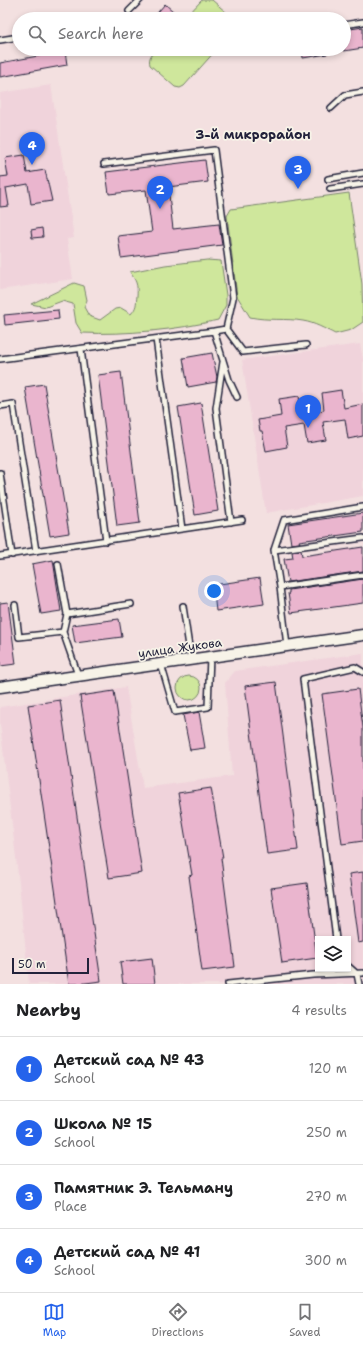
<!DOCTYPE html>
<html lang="en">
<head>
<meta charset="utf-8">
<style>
	:root { --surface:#fff; --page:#f2f2f2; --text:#202124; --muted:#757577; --line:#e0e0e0; --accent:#2563eb }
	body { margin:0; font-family:"Shantell Sans",sans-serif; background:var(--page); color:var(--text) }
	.controls { position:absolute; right:12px; bottom:12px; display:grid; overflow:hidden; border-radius:0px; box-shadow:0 2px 6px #0003 }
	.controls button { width:36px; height:36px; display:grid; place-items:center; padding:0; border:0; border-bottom:1px solid var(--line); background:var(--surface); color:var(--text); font:20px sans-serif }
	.scale { position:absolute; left:12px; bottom:10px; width:77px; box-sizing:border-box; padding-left:4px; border:2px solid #22223b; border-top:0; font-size:11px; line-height:14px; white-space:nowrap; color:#22223b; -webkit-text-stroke:3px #f7f3e8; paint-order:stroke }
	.you { position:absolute; left:214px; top:591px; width:14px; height:14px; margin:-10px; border:3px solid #fff; border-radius:50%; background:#1a73e8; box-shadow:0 0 0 6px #1a73e833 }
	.badge { display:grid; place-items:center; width:26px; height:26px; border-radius:50%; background:var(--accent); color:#fff; font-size:13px; font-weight:700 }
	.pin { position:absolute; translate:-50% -33px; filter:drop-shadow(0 1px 2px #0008) }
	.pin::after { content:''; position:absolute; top:21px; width:14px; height:12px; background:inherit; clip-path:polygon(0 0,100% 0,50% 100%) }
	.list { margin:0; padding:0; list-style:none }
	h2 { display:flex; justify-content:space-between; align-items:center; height:52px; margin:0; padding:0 16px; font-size:17px }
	h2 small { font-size:13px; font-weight:400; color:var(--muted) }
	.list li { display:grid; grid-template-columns:26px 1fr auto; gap:12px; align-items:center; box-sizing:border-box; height:64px; padding:0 16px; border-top:1px solid var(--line) }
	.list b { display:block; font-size:15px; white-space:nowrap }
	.list p { margin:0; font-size:13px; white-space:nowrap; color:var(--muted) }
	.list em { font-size:13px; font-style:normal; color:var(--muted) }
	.icon { flex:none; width:22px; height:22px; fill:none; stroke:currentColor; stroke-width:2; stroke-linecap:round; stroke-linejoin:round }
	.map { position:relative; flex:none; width:363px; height:984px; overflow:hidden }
	.search { position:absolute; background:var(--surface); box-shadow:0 2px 6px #0003; left:12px; right:12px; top:12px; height:44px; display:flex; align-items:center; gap:10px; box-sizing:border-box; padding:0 14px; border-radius:22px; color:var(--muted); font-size:15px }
	.sheet { height:308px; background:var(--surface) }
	nav { display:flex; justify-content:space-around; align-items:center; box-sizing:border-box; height:56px; border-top:1px solid var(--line); background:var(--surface); font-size:11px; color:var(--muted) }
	nav a { display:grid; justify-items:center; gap:2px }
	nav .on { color:var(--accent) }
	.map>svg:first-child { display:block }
	.built { fill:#f0d3db; fill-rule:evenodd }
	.green { fill:#cfe79c; stroke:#78846c }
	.building { fill:#eab5ce; stroke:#22223b }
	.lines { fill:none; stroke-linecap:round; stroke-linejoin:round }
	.lane-casing { stroke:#22223b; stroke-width:8 }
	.street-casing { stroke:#22223b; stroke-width:13 }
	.lane { stroke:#f7f3e8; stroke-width:5 }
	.street { stroke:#f7f3e8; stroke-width:10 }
	.labels { text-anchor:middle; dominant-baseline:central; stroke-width:3.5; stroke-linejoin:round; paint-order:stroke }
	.street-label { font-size:12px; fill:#22223b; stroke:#f7f3e8 }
	.neighbourhood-label { font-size:13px; font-weight:bold; fill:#22223b; stroke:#f7f3e8 }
</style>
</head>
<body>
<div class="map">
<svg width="363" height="984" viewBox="0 0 363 984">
	<rect width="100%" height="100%" fill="#f3e0e0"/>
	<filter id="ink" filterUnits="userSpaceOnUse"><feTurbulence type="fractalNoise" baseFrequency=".025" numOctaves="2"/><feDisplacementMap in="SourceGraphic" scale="8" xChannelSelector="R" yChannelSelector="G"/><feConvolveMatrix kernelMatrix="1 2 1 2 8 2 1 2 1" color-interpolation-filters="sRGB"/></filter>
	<g filter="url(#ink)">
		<path class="built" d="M51,85l23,153 -7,1 6,40 -73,11v-197z
			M360,344l3,15v137l-97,17 -24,-153z
			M363,653v331h-334l-10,-101 -19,-159v-17l126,-20 17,101 89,-12 -7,-93 10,-12zM318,939h30v30h-30z"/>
		<path class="green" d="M202,0h10l22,19h-50z
			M157,49h60l-33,37 -4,2 -5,-1 -25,-22c-2,-8 2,-11 7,-16z
			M349,193l13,91 1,38 -12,8 -16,4c-10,-5 -20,-11 -32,-13 -17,-3 -35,0 -53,-4l-13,-21 -10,-80 4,-7z
			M207,260l14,1 5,34v10l-8,15c-41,10 -93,15 -136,13l-6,-10 -3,-19 -11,-3 -16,6 -15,-3 43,-21 10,3 3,14 -3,7 5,9 11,4 15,-11 6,-1 10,6c6,-7 5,-10 6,-18 1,-12 -1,-15 -7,-24l35,-7z
			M177 688a12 12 0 1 1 24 0a12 12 0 1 1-24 0Z"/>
		<path class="building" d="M165,4l17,15h-30z
			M363,27v21l-19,3v-21z
			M302,49h25v5l-24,4z
			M65,51l2,14 -67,12v-14z
			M24,155l3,18 18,-3 7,31 -21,3 -3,-20 -22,4 3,18 -9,1v-30l8,-1 -3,-18z
			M205,160l3,22 -40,5 5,42 46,-5 3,21 -101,13 -3,-22 34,-4 -6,-42 -37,4 -3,-22z
			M42,228l1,9 -11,1 -1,-8z
			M58,310l1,9 -54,6 -1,-10z
			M212,353l5,24 -1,5 -28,5 -5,-29z
			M121,372l19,151 -23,3 -19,-151z
			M44,384l25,149 -19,3 -25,-149z
			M341,390l3,18 19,-4v32l-15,3 -3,-20 -22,3 3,18 -19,3 -3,-18 -20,3 3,19 -21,4 -4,-20h-2l-2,-11 23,-4 -2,-17 20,-3 3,18 22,-4 -2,-17z
			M201,403l17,108 -23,4 -17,-108z
			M363,513v19l-64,9 1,2 -9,1 -3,-20z
			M363,547v24l-75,11 -4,-23 9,-1 -1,-6 9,-2 1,6z
			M53,560l8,51 -20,3 -9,-50z
			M260,578l4,26 -48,7 -3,-26z
			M363,579v24l-72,10 -3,-20h1v-3z
			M8,602l8,62 -16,2v-63z
			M119,619l3,18 -47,6 -3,-18z
			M276,682l22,168 -31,4 -22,-168z
			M358,689l5,39v113l-21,3 -20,-150z
			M114,691l28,182 -33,5 -29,-182z
			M60,700l41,281 -23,3h-9l-41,-279z
			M199,712l6,36 -15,2 -7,-35z
			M211,788l12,70h-2l14,109 -33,4 -13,-95 3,-1 -14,-82z
			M363,872v70l-5,1 -9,-69z
			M307,883l10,75 -35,5 -11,-75z
			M152,958l3,26h-32l-3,-22z"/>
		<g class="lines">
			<g class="lane-casing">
				<path id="lane" d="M129,11l11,-11
					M344,25l19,-3
					M0,40l19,-3
					M331,108l14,-13 18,-3
					M104,164l110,-14 19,148 -7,31
					M328,179l35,-6
					M330,189l33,-5
					M214,331l12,-2 17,23 63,-7
					M156,339l26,190
					M81,349l25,192
					M0,359l214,-28 15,49 8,17
					M223,362l-7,46 15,114
					M0,406l13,-2 23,147
					M0,473l12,82
					M274,550l89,-12
					M0,556l242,-36
					M58,564l9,50
					M280,587l83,-12
					M15,605l4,32 44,-5
					M183,606l8,54
					M287,646l-7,-59 -6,-37 10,-30 79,-13
					M161,664l14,48 33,-5 2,-50
					M78,675l-15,-43 4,-18 64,-10
					M336,939l-33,-260 52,-12 8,5
					M348,966l9,8 2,10
					M228,984l85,-9 50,-2"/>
			</g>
			<g class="street-casing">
				<path id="street" d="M0,687l363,-52"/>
			</g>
			<use href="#lane" class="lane"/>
			<use href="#street" class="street"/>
		</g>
	</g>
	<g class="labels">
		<g class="street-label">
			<text transform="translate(180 648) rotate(-8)">улица Жукова</text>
		</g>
		<g class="neighbourhood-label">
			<text x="253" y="134">3-й микрорайон</text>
		</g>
	</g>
</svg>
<div class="controls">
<button><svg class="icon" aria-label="layers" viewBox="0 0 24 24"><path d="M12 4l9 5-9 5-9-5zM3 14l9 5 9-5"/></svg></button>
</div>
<div class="scale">50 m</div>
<div class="you"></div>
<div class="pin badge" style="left:308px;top:428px">1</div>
<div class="pin badge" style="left:160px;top:209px">2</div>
<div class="pin badge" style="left:298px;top:189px">3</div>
<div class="pin badge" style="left:32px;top:165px">4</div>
<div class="search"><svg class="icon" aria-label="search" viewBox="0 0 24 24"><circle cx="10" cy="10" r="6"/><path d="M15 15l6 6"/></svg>Search here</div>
</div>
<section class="sheet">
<h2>Nearby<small>4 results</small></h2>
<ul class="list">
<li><span class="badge">1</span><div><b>Детский сад № 43</b><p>School</p></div><em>120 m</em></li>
<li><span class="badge">2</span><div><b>Школа № 15</b><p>School</p></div><em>250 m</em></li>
<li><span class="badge">3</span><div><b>Памятник Э. Тельману</b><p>Place</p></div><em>270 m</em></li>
<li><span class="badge">4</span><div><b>Детский сад № 41</b><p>School</p></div><em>300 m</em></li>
</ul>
</section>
<nav>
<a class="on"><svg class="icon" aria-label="map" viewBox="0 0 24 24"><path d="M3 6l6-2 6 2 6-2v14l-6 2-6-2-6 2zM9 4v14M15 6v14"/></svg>Map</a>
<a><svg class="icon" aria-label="directions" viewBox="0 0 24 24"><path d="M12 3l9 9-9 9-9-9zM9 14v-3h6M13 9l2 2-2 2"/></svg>Directions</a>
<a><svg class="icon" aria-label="saved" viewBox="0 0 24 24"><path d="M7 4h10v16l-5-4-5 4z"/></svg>Saved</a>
</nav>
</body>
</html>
